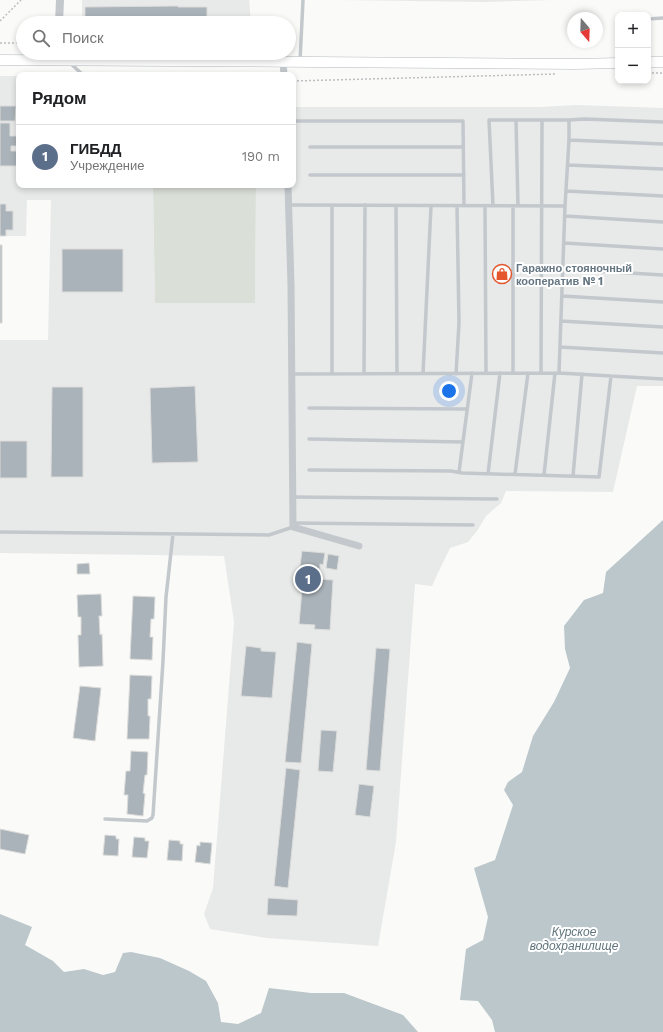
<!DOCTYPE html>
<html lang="ru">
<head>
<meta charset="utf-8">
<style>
	:root { --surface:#fff; --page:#f2f2f2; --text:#202124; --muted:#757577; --line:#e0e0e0; --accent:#0f766e }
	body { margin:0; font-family:"Work Sans",sans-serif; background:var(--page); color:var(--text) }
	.controls { position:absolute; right:12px; top:12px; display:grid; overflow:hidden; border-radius:8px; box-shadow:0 2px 6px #0003 }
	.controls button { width:36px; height:36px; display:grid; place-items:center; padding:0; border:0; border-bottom:1px solid var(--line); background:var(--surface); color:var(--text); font:20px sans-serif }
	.compass { position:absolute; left:567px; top:12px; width:36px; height:36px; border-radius:50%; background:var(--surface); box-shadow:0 2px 6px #0003; rotate:161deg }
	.you { position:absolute; left:449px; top:391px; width:14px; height:14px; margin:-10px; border:3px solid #fff; border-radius:50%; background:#1a73e8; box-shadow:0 0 0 6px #1a73e833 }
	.badge { display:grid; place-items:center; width:26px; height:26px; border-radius:50%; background:var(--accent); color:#fff; font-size:13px; font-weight:700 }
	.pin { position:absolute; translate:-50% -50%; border:2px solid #fff; box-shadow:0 1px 4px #0006 }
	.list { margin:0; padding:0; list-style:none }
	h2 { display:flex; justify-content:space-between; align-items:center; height:52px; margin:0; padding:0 16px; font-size:17px }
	h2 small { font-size:13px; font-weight:400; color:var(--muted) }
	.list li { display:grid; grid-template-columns:26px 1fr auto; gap:12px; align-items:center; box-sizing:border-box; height:64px; padding:0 16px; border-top:1px solid var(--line) }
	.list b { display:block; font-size:15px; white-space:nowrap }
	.list p { margin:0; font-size:13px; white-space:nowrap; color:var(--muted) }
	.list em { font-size:13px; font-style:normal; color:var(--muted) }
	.icon { flex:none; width:22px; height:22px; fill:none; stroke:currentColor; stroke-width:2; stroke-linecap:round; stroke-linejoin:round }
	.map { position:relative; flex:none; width:663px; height:1032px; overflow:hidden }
	.search { position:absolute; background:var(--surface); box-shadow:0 2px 6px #0003; left:16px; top:16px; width:280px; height:44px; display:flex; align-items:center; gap:10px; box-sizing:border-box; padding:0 14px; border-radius:22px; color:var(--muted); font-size:15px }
	.panel { position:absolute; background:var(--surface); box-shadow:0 2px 6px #0003; left:16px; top:72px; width:280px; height:116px; border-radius:8px }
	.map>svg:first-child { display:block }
	.built { fill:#e8e9e9 }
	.green { fill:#dadfd7 }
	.water { fill:#bbc7cb }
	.building { fill:#aab3b9; stroke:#dcdcda }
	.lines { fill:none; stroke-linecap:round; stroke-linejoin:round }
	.secondary-casing { stroke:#b3babf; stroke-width:11 }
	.path { stroke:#bbbfc2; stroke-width:1.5; stroke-dasharray:2 2; stroke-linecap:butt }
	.service { stroke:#c3c8cc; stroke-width:3.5 }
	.minor { stroke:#c3c8cc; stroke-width:7 }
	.tertiary { stroke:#c3c8cc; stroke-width:8 }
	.secondary { stroke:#fff; stroke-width:10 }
	.labels { text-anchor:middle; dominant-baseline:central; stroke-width:4; stroke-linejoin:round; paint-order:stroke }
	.poi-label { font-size:11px; font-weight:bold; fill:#657683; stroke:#fff; text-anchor:start }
	.water-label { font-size:12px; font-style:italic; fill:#60757c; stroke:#fff }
</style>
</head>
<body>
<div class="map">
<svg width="663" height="1032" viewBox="0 0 663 1032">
	<rect width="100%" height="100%" fill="#fafaf8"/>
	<path class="built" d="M82,0h167l2,23h-169z
		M341,0h210l-67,2z
		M0,76h19v109h134l2,118h100l1,-118h37v-78h246l39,-2 85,3v278h-26l-24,106 -107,-1 -5,12 -15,13 -9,15 -9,11 -18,6 -13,27 -5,11 -17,-2 -19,258 -18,104 -111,-8 -57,-9 -6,-15 9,-26 21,-266 -10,-66 -224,-3v-213h48l3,-140h-24l-1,36h-26z"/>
	<path class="green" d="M153,185h103l-1,118h-100z"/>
	<path class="water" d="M663,520v512h-168l-3,-12 -14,-19 -18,-1 6,-51 17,-9 5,-23 -14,-49 21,-8 18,-55 -9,-15 4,-8 14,-10 11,-36 21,-34 16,-34 -5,-19 -1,-23 20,-26 19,-7 3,-21z
		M0,914l32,13 -7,18 28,16 11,11 20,-3 19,6 12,-3 8,-19 8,-1 29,6 29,13 17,10 12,22 3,19 17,2 23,-11 8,-25 42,5h33l59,22 15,17h-418z"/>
	<path class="building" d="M178,6v1h29v16h-122v-16z
		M0,106h16l-1,15h-15z
		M0,123h10v13h9v10h-8v5h6l1,15h-18z
		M0,204h6v7h7v19h-7v6h-6z
		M0,245h2v78h-2z
		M62,249h61v43h-61z
		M195,386l3,76 -46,1 -2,-75z
		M52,387h31v90h-32z
		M0,441h27v37h-27z
		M302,551l23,2 -2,12 -3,-1v5l-20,-3z
		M328,554l11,2 -2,14 -11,-2z
		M89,563l1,11h-13v-10z
		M303,578l30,2 -3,50 -16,-1 1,-4 -16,-1z
		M101,594l1,22h-3l1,19 2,-1 1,32 -24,1 -1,-32h3v-18h-3l-1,-22z
		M133,596l22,1 -1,22h-3l-1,18h3l-1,23 -22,-1z
		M297,642l15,2 -11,119 -16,-1z
		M246,646l15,2v3l15,1 -4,46 -31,-2z
		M376,648l14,1 -10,122 -14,-1z
		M130,675l22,1 -1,23h-3v17h2l-1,23h-22z
		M80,686l21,2 -6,53 -22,-3z
		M321,730l16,1 -4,41 -15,-1z
		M131,751l17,1 -1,23h-2l-2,18 2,1 -2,22 -16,-2 1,-19h-4l2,-24h4z
		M286,768l14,2 -12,118 -14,-2z
		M359,784l15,2 -4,31 -15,-2z
		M0,829l29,6 -4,19 -25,-5z
		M105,835l11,1v3h3l-1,17 -15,-1z
		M134,837l11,1v3h4l-2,17 -15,-1z
		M169,840l11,1v3h3l-1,17 -15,-1z
		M200,842l12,1 -2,21 -15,-2 2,-17 3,1z
		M268,898l30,2 -1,16 -30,-1z"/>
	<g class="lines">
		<g class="secondary-casing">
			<path id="secondary" d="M0,60c192,0 384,3 576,4l42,-1
				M648,62h15"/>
		</g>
		<path class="path" d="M0,21l21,-21
			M0,43h23
			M648,73h15
			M293,81l263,-7"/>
		<path class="service" d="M648,19l15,-1
			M234,53l1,7
			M300,61l3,-61
			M69,62l14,13
			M516,120l2,86
			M293,121h170l1,85
			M569,140v-20l15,-1 79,3
			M310,147h153
			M568,165l95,4
			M310,175h154
			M566,191l97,5
			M289,205l276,1 -6,167 -267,1
			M332,205v169
			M396,206l1,168
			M485,206l1,167
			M493,206l-4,-86h80
			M513,206v167
			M565,206l4,-66 94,4
			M565,216l98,6
			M564,243l99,6
			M563,269l100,6
			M562,296l101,6
			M561,321l102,6
			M560,347l103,6
			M541,373l1,-253
			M559,373l104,6
			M364,374l1,-169
			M423,374l8,-168
			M456,374l3,-51 -2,-117
			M309,408l158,1
			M309,439l154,3
			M309,470l142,1 11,2 137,4 12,-101
			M459,472l13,-99
			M488,474l12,-101
			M515,474l13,-101
			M544,475l11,-102
			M573,476l9,-102
			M293,497l204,2
			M293,523l180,2
			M0,532l269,3 24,-8
			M105,819l42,2 5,-3 1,-3 10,-154 3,-64 7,-63"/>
		<path class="minor" d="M283,62l1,13
			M288,185l3,100 2,242 66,19"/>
		<path class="tertiary" d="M59,23l1,-23"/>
		<use href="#secondary" class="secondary"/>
	</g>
	<defs>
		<g id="shop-ring" transform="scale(1)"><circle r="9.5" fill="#fff" stroke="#e4572e" stroke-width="1.5"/><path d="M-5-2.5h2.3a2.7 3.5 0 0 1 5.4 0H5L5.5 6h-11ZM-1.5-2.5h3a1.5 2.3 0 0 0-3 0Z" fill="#e4572e"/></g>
	</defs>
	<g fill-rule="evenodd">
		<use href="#shop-ring" x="502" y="274"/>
	</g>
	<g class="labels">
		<g class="poi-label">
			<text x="516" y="268">Гаражно стояночный<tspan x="516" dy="13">кооператив № 1</tspan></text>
		</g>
		<g class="water-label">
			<text x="574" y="932">Курское<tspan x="574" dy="14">водохранилище</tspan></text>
		</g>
	</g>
</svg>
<div class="controls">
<button>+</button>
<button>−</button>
</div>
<svg class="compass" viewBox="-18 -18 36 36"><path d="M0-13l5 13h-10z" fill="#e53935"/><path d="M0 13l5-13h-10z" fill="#757577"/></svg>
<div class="you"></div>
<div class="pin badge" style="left:308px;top:579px;background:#5c6f8a">1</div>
<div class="search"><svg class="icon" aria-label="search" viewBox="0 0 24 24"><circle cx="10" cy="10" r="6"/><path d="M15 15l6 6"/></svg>Поиск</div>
<section class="panel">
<h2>Рядом<small></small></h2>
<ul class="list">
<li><span class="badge" style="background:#5c6f8a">1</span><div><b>ГИБДД</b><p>Учреждение</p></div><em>190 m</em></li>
</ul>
</section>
</div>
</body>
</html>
